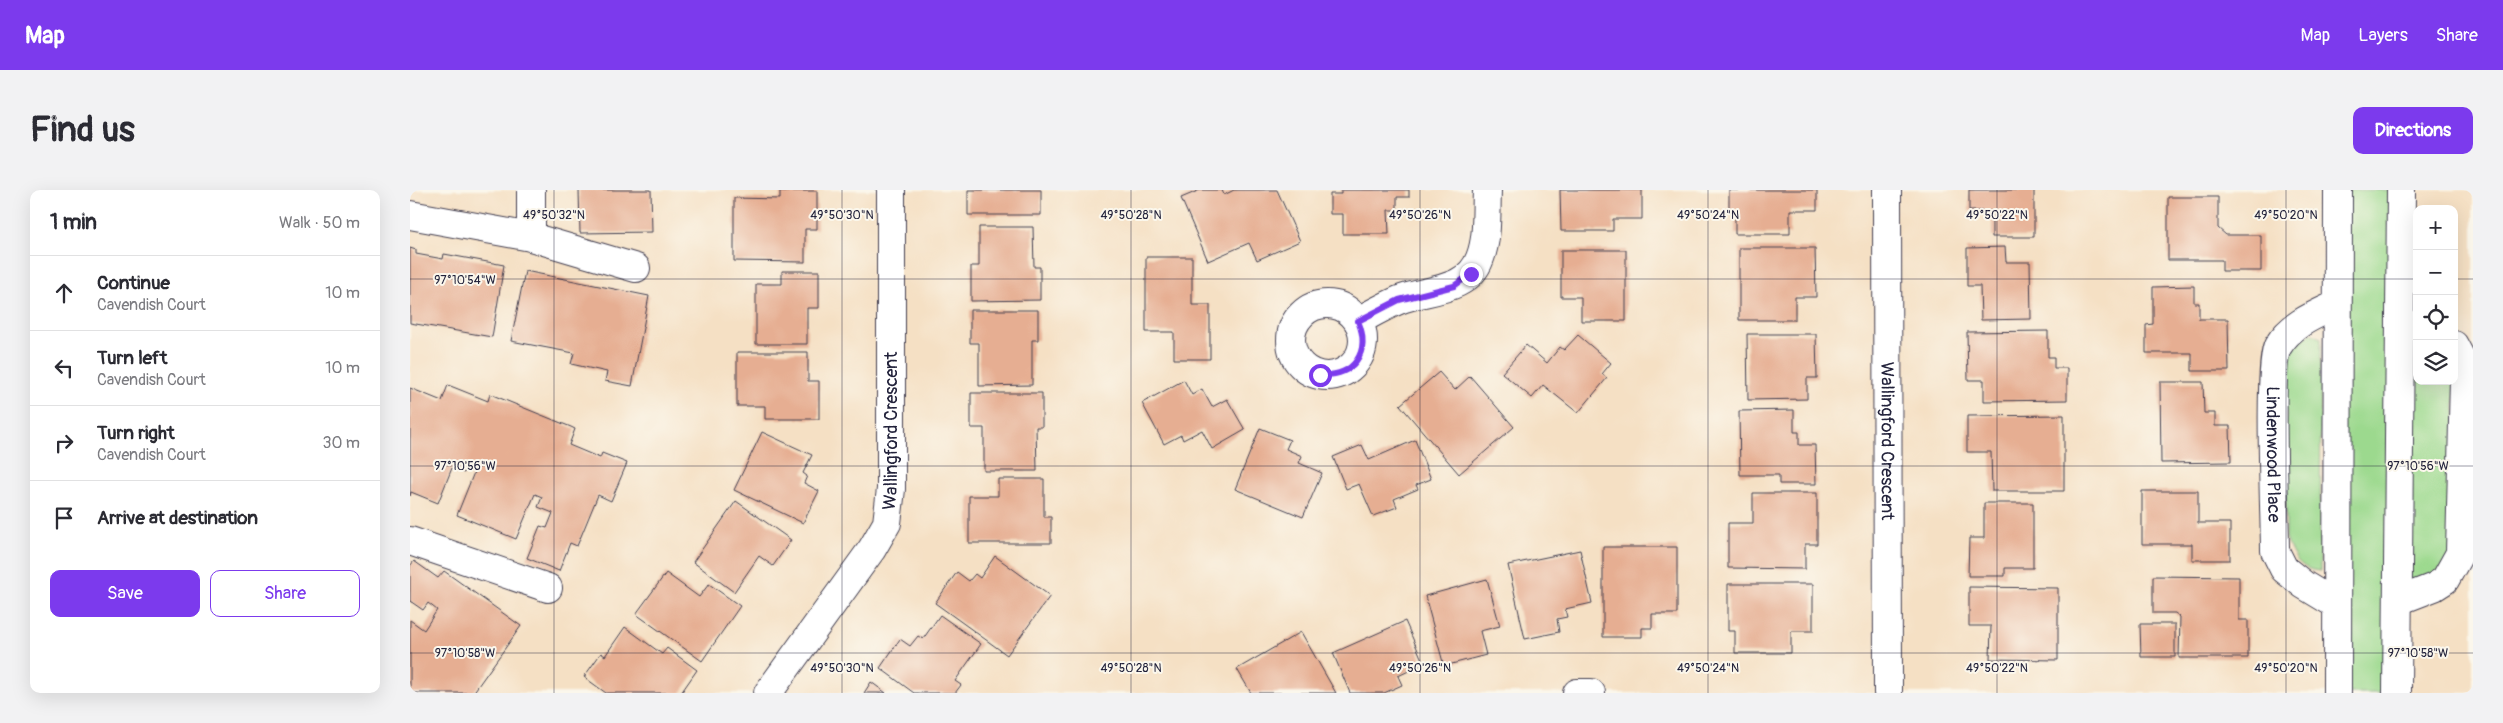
<!DOCTYPE html>
<html lang="en">
<head>
<meta charset="utf-8">
<style>
	:root { --surface:#fff; --page:#f2f2f3; --text:#2b2b33; --muted:#7c7c81; --line:#e1e1e2; --accent:#7c3aed }
	body { margin:0; font-family:Pangolin,sans-serif; background:var(--page); color:var(--text) }
	.controls { position:absolute; right:15px; top:15px; display:grid; overflow:hidden; border-radius:10px; box-shadow:0 5px 20px #0002 }
	.controls button { width:45px; height:45px; display:grid; place-items:center; padding:0; border:0; border-bottom:1px solid var(--line); background:var(--surface); color:var(--text); font:25px sans-serif }
	.stop { position:absolute; width:15px; height:15px; margin:-11px; border:4px solid #7c3aed; border-radius:50%; background:#fff }
	.stop.end { background:#7c3aed; border-color:#fff; box-shadow:0 1px 5px #0008 }
	.list { margin:0; padding:0; list-style:none }
	h2 { display:flex; justify-content:space-between; align-items:center; height:65px; margin:0; padding:0 20px; font-size:21px }
	h2 small { font-size:16px; font-weight:400; color:var(--muted) }
	.list li { display:grid; grid-template-columns:32px 1fr auto; gap:15px; align-items:center; box-sizing:border-box; height:75px; padding:0 20px; border-top:1px solid var(--line) }
	.list b { display:block; font-size:19px; white-space:nowrap }
	.list p { margin:0; font-size:16px; white-space:nowrap; color:var(--muted) }
	.list em { font-size:16px; font-style:normal; color:var(--muted) }
	.actions { display:flex; gap:10px; padding:15px 20px }
	.actions a { flex:1; padding:11px 0; border:1px solid var(--accent); border-radius:10px; text-align:center; font-size:18px; color:var(--accent) }
	.actions .main { background:var(--accent); color:#fff }
	.icon { flex:none; width:28px; height:28px; fill:none; stroke:currentColor; stroke-width:2; stroke-linecap:round; stroke-linejoin:round }
	.map { position:relative; flex:none; width:2063px; height:503px; overflow:hidden; border-radius:10px }
	header { display:flex; align-items:center; gap:30px; box-sizing:border-box; height:70px; padding:0 25px; background:var(--accent); color:#fff }
	header strong { font-size:24px }
	nav { display:flex; gap:28px; margin-inline-start:auto; font-size:18px }
	.intro { display:flex; align-items:center; justify-content:space-between; box-sizing:border-box; height:120px; padding:0 30px }
	h1 { margin:0; font-size:35px }
	.button { padding:12px 22px; border-radius:10px; background:var(--accent); color:#fff; font-size:18px; font-weight:700 }
	main { display:flex; gap:30px; padding:0 30px }
	aside { flex:1; background:var(--surface); border-radius:10px; box-shadow:0 5px 20px #0002 }
	.map>svg:first-child { display:block }
	.green { fill:#9cd98e; stroke:#5f7e64 }
	.building { fill:#e6ae92 }
	.lines { fill:none; stroke-linecap:round; stroke-linejoin:round }
	.minor-casing { stroke:#423e50; stroke-width:30 }
	.minor { stroke:#fff; stroke-width:28 }
	.route { stroke:#7c3aed; stroke-width:6 }
	.ticks { fill:none; stroke:#22223b; stroke-width:1; stroke-opacity:0.45 }
	.labels { text-anchor:middle; dominant-baseline:central; stroke-width:4; stroke-linejoin:round; paint-order:stroke }
	.street-label { font-size:18px; fill:#22223b; stroke:#fbf7ec }
	.ticks-label { font-size:12px; text-anchor:middle; fill:#22223b; stroke:#fbf7ec; stroke-width:4; stroke-linejoin:round; paint-order:stroke }
</style>
</head>
<body>
<header>
<strong>Map</strong>
<nav><a>Map</a><a>Layers</a><a>Share</a></nav>
</header>
<div class="intro"><h1>Find us</h1><a class="button">Directions</a></div>
<main>
<aside>
<h2>1 min<small>Walk · 50 m</small></h2>
<ul class="list">
<li><svg class="icon" aria-label="ahead" viewBox="0 0 24 24"><path d="M12 20V5M6 11l6-6 6 6"/></svg><div><b>Continue</b><p>Cavendish Court</p></div><em>10 m</em></li>
<li><svg class="icon" aria-label="left" viewBox="0 0 24 24"><path d="M17 20v-9H6M10 6l-5 5 5 5"/></svg><div><b>Turn left</b><p>Cavendish Court</p></div><em>10 m</em></li>
<li><svg class="icon" aria-label="right" viewBox="0 0 24 24"><path d="M7 20v-9h11M14 6l5 5-5 5"/></svg><div><b>Turn right</b><p>Cavendish Court</p></div><em>30 m</em></li>
<li><svg class="icon" aria-label="arrive" viewBox="0 0 24 24"><path d="M6 21V4h12l-3 4 3 4H6"/></svg><div><b>Arrive at destination</b></div></li>
</ul>
<div class="actions"><a class="main">Save</a><a>Share</a></div>
</aside>
<div class="map">
<svg width="2063" height="503" viewBox="0 0 2063 503">
	<rect width="100%" height="100%" fill="#fbf7ec"/>
	<filter id="ink" filterUnits="userSpaceOnUse"><feTurbulence type="fractalNoise" baseFrequency=".02" numOctaves="2"/><feDisplacementMap in="SourceGraphic" scale="10" xChannelSelector="R" yChannelSelector="G"/><feConvolveMatrix kernelMatrix="1 2 1 2 8 2 1 2 1" color-interpolation-filters="sRGB"/></filter>
	<filter id="wash" filterUnits="userSpaceOnUse"><feTurbulence type="fractalNoise" baseFrequency=".0096" numOctaves="4" result="noise"/><feDisplacementMap in="SourceGraphic" scale="20" xChannelSelector="R" yChannelSelector="G"/><feGaussianBlur stdDeviation="1.12" result="paint"/><feColorMatrix in="noise" values="0 0 0 0 0 0 0 0 0 0 0 0 0 0 0 0 0 1.4 0 .05"/><feComposite in="paint" operator="in"/></filter>
	<g filter="url(#wash)">
		<rect width="100%" height="100%" fill="#f5e0c4"/>
		<path class="green" d="M1928,0h63v111l16,12v68h37l6,172 -62,49 -1,91h-60z
			M1901,143l10,5 -1,233c-20,-1 -28,-15 -34,-33v-174l10,-20z"/>
		<g id="blocks">
			<path class="building" d="M169,0h72l1,42 -72,1z
				M558,0h73v25h-73z
				M790,0h22l2,5 10,-5h43l23,51 -43,19 -8,-17 -41,18 -27,-63z
				M931,0h68v7h-12v13h-9l1,24h-46v-20h-13v-20h11z
				M1150,0h82v29h-29v12h-52z
				M1319,0h88v20h-27v24h-55v-24h-6z
				M1559,0h65v47h-42v-26h-23z
				M370,1h37v38h-12v33l-71,-1v-63l46,1z
				M1758,7h50v31l8,7h35v36h-39v-11h-54z
				M569,37h54l1,40h6v33l-69,1v-35h8z
				M1595,57l1,15h24l1,57 -50,1 -1,-34h-13v-38z
				M0,58l6,2v4l27,5 1,-5 60,11 -12,72 -82,-14z
				M1329,58h76l1,49h-21v23h-56z
				M1151,60h65v71h-45v-24h-20z
				M736,67h46v48h18v54h-36v-27h-28z
				M115,81l124,25 -17,90 -27,-5 2,-9 -36,-8 3,-11 -63,-12z
				M372,81h37v37h-12v36h-51v-60h26z
				M1784,96v17h5v16h29l1,52h-37v-18h-46v-28l7,-1v-37z
				M560,120h68v30h-6v45l-53,1v-43h-9z
				M1638,141v26h6v11h13v32l-83,1v-21h-16l-1,-48z
				M1337,144h69l1,44h-10v21l-59,1z
				M1168,145l33,28 -9,11 5,4 -29,35 -35,-28 -11,13 -30,-25 24,-28 21,18 13,-16 4,3z
				M327,162h71v29h11v38h-54v-13h-28z
				M1029,182l16,18 15,-14 44,51 -55,47 -59,-69z
				M774,190l8,15 10,-6 10,18 15,-8 18,31 -33,19 -10,-19 -19,10 -2,-5 -17,9 -22,-41z
				M1750,192h43l1,31h11v13h15l1,36 -70,1z
				M38,195l40,16 2,-7 81,33 4,2 -6,16 31,13 2,-5 25,10 -16,38 -13,-6 -21,51 -7,-3 -11,28 -32,-13 13,-32 7,2 6,-15 -15,-6 4,-10 -7,-3 -19,45 -59,-24 18,-45 -8,-3 -3,6 -12,-5 -14,35 -27,-11 -1,4v-108l32,13z
				M561,203h71v34h-6l1,44h-53v-43h-13z
				M1384,220v22h5v13h16l1,39h-37v-9h-39l-1,-64z
				M1654,225v76h-72l-1,-39h-24v-36z
				M850,238l30,12 -4,9 16,7 -3,7 23,10 -19,44 -68,-28z
				M352,242l50,23 -9,18 4,3 -3,7 15,8 -16,32 -69,-33z
				M1005,250l16,39 -15,6 2,4 -24,10 3,8 -24,9 -14,-32 -13,5 -13,-32 29,-12 7,15z
				M588,289h46v38h7v26h-82v-47h29z
				M1732,301h56v32h32v37h-38v-16h-50z
				M1343,303h64v51h-12v25l-77,-1v-45h25z
				M326,311l55,39 -18,26 -14,-10 -25,36 -41,-30z
				M1574,313h49v65h-28v8h-37l1,-38h15z
				M1193,357h74v67h-25v14h-10v9h-39z
				M1170,360l12,53 -27,6 2,8 -10,2 2,13 -34,7 -17,-74z
				M585,366l55,40 -43,59 -72,-52 22,-31 12,9 6,-7 5,4z
				M4,371l24,17 6,-7 77,55 -48,67h-63v-73l14,10 13,-20 -9,-7 -5,7 -13,-9v-35z
				M256,383l33,24 10,-13 31,22 -38,55 -66,-47z
				M1743,386l86,1v43h9v38h-69l1,-41 -5,-4h-22z
				M1077,389l13,47 -20,5 6,24 -42,11 -19,-70z
				M1318,394h85v47h-22v22h-56v-22h-7z
				M1559,397l89,1v72l-68,-1 1,-33h-22z
				M530,425l41,29 -26,37 6,4 -6,8h-41l-34,-25 20,-29 10,7 8,-10 5,3z
				M995,431l19,43 -26,12 4,9 -18,8h-34l-17,-40z
				M1730,434h35v33h-34z
				M215,437l37,27 5,-6 30,22 -16,23h-75l-22,-16 17,-24 4,3z
				M891,442l35,61h-85l-14,-24z
				M461,492l15,11h-22z"/>
		</g>
	</g>
	<g filter="url(#ink)">
		<use href="#blocks" fill-opacity="0" stroke="#423e50" stroke-width="1"/>
		<g class="lines">
			<g class="minor-casing">
				<g id="minor">
					<path id="s1" d="M1477,0l1,503"/>
					<path d="M0,25l121,22 105,31"/>
					<path d="M121,47v-47"/>
					<circle cx="917" cy="150" r="36"/>
					<path id="s2" d="M1926,115c-21,10 -45,19 -58,41 -10,16 -3,174 -3,205l9,18 20,16 33,20"/>
					<path d="M948,131c13,-7 27,-15 41,-21 28,-11 69,-8 81,-42 8,-20 6,-46 7,-68"/>
					<path d="M0,351l138,47"/>
					<path d="M1988,411l36,-14 11,-7 15,-27 4,-176 -2,-17 -8,-15"/>
					<path id="s3" d="M358,503l104,-144 15,-26 4,-34v-299"/>
					<path d="M1167,503h14"/>
					<path d="M1927,503l1,-503"/>
					<path d="M1987,503l4,-503"/>
				</g>
			</g>
			<use href="#minor" class="minor"/>
		</g>
	</g>
	<g class="lines" filter="url(#ink)">
		<path class="route" d="M910,185c34,2 51,-23 38,-54l41,-21 55,-14 17,-12"/>
	</g>
	<path class="ticks" d="M144,0v503M432,0v503M721,0v503M1010,0v503M1298,0v503M1587,0v503M1876,0v503M0,89h2007M2044,89h19M0,276h2063M0,463h2063"/>
	<g class="labels">
		<g class="street-label">
			<text stroke="none"><textPath href="#s3" startOffset="300">Wallingford Crescent</textPath></text>
			<text stroke="none"><textPath href="#s1" startOffset="251">Wallingford Crescent</textPath></text>
			<text stroke="none"><textPath href="#s2" startOffset="181">Lindenwood Place</textPath></text>
		</g>
	</g>
	<g class="ticks-label">
		<text x="144" y="29">49°50'32"N</text>
		<text x="432" y="29">49°50'30"N</text>
		<text x="721" y="29">49°50'28"N</text>
		<text x="1010" y="29">49°50'26"N</text>
		<text x="1298" y="29">49°50'24"N</text>
		<text x="1587" y="29">49°50'22"N</text>
		<text x="1876" y="29">49°50'20"N</text>
		<text x="55" y="94">97°10'54"W</text>
		<text x="2008" y="280">97°10'56"W</text>
		<text x="55" y="280">97°10'56"W</text>
		<text x="2008" y="467">97°10'58"W</text>
		<text x="55" y="467">97°10'58"W</text>
		<text x="432" y="482">49°50'30"N</text>
		<text x="721" y="482">49°50'28"N</text>
		<text x="1010" y="482">49°50'26"N</text>
		<text x="1298" y="482">49°50'24"N</text>
		<text x="1587" y="482">49°50'22"N</text>
		<text x="1876" y="482">49°50'20"N</text>
	</g>
</svg>
<div class="controls">
<button>+</button>
<button>−</button>
<button><svg class="icon" aria-label="locate" viewBox="0 0 24 24"><circle cx="12" cy="12" r="6"/><path d="M12 2v4M12 18v4M2 12h4M18 12h4"/></svg></button>
<button><svg class="icon" aria-label="layers" viewBox="0 0 24 24"><path d="M12 4l9 5-9 5-9-5zM3 14l9 5 9-5"/></svg></button>
</div>
<div class="stop" style="left:910px;top:185px"></div>
<div class="stop end" style="left:1061px;top:84px"></div>
</div>
</main>
</body>
</html>
